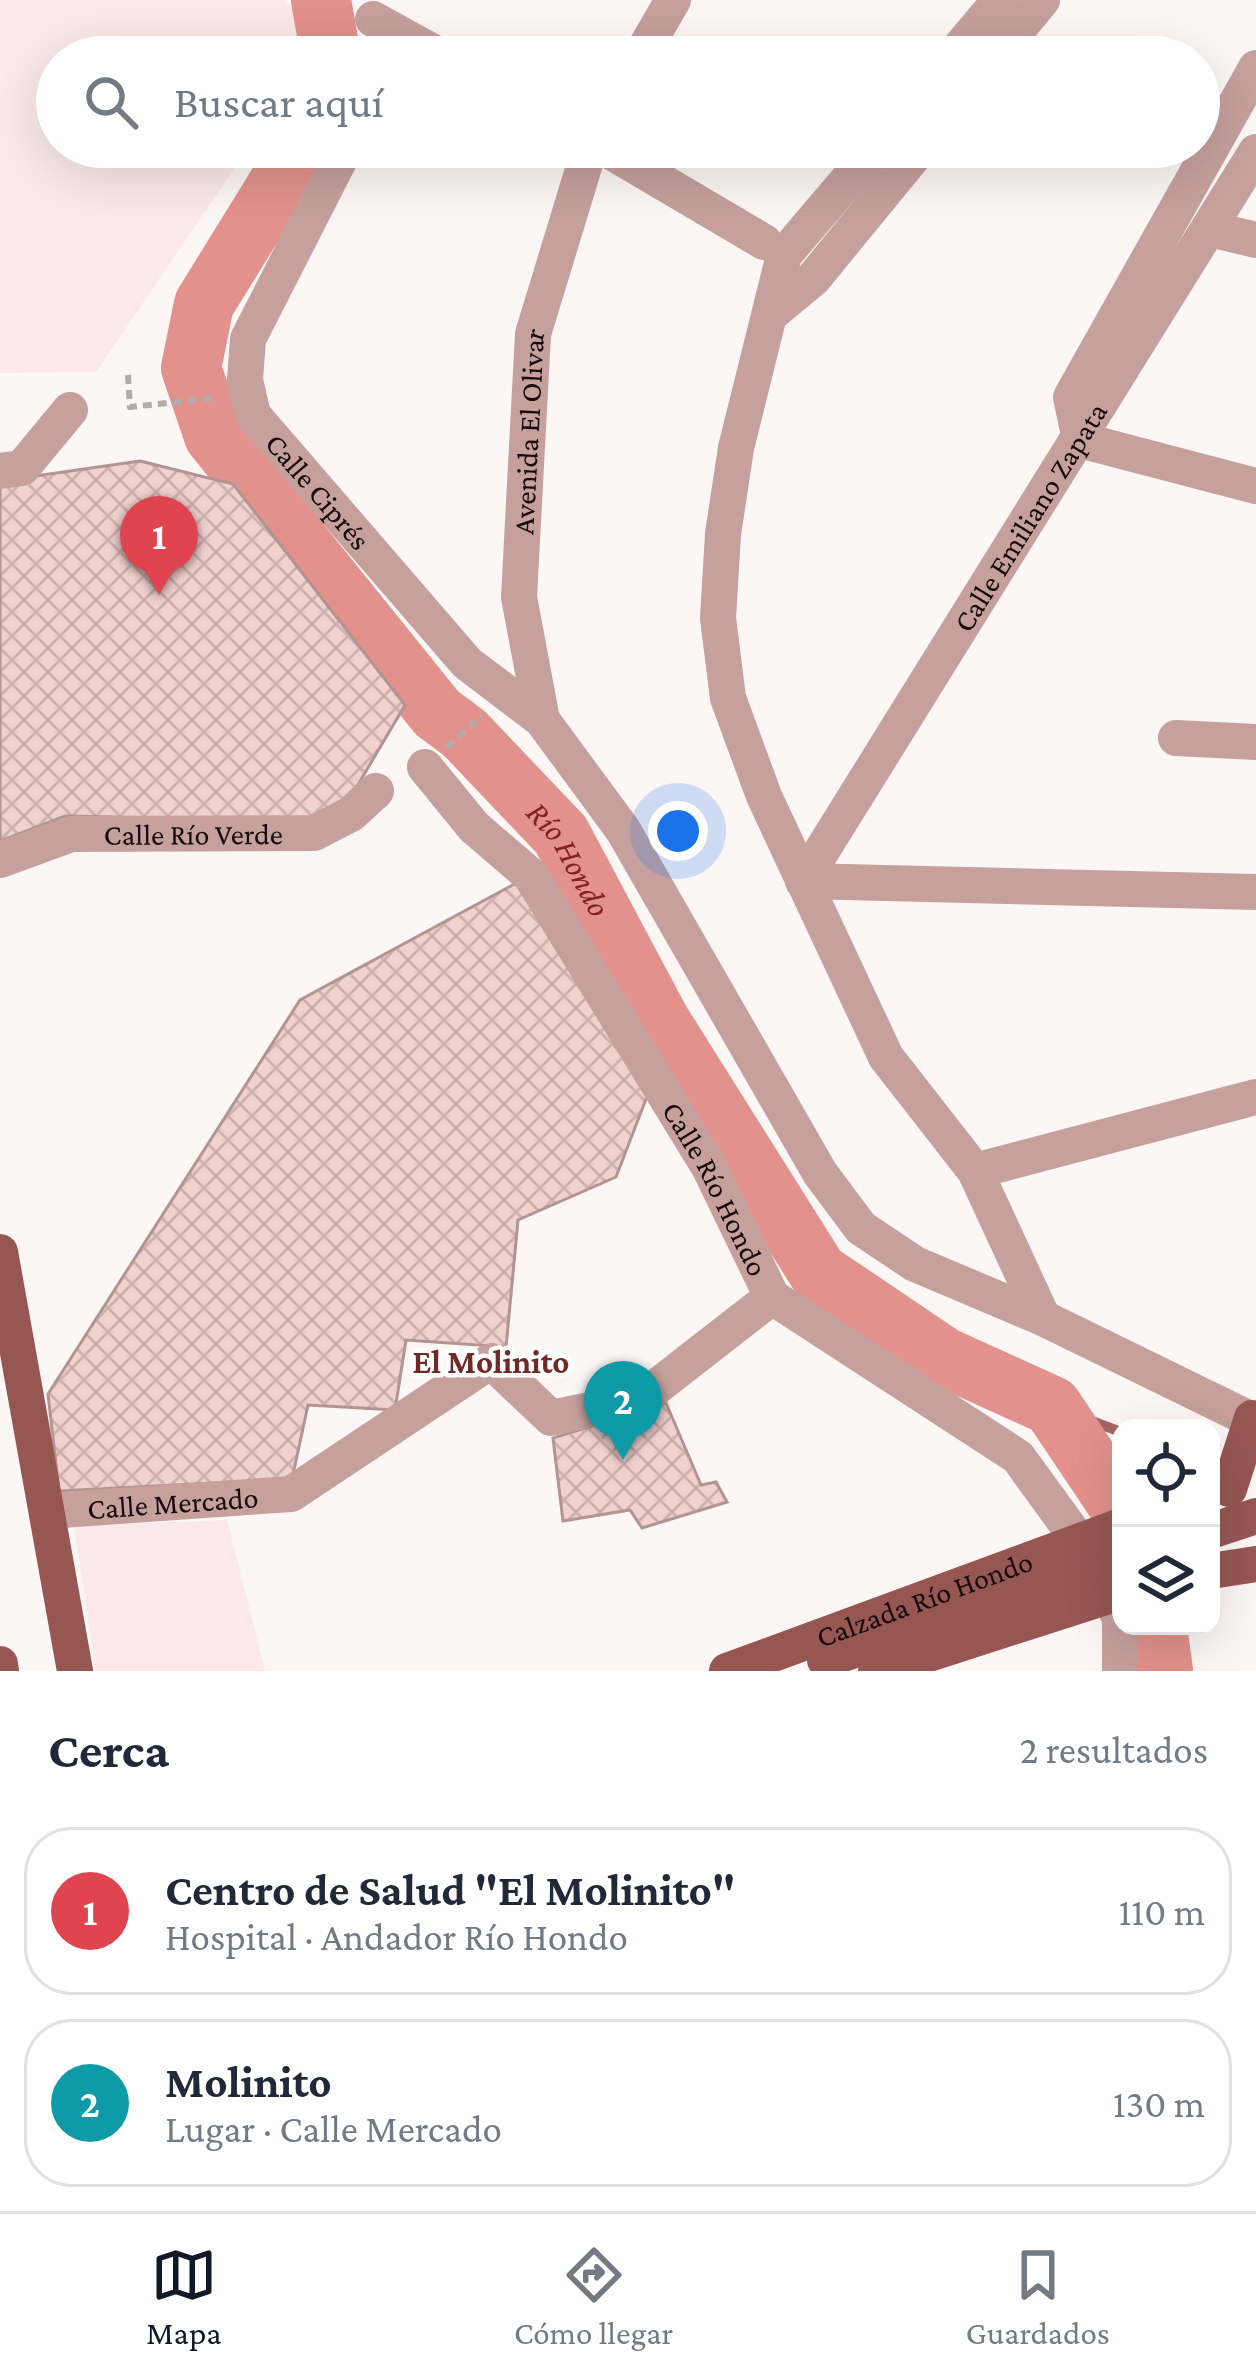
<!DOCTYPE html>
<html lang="es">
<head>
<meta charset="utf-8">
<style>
	:root { --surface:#fff; --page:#f6f6f7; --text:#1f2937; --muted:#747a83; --line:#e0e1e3; --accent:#111827 }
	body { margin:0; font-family:"Crimson Pro",serif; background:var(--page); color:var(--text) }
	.controls { position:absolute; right:36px; bottom:36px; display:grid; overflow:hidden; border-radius:24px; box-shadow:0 12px 48px #0002 }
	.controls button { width:108px; height:108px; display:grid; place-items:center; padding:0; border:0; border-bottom:3px solid var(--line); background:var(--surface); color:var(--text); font:60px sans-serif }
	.you { position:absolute; left:678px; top:831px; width:42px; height:42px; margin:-30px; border:9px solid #fff; border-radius:50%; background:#1a73e8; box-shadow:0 0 0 18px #1a73e833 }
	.badge { display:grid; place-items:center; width:78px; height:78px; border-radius:50%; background:var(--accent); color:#fff; font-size:39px; font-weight:700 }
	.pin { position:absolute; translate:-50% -99px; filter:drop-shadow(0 3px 6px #0008) }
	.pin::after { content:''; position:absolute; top:63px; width:42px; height:36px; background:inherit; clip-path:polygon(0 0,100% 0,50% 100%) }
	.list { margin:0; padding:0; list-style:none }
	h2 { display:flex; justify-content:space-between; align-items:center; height:156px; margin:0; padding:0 48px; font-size:51px }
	h2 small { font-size:39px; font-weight:400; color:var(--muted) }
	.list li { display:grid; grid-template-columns:78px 1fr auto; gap:36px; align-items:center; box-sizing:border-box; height:168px; margin:0 24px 24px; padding:0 24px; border:3px solid var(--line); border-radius:48px }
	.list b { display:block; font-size:45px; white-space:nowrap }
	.list p { margin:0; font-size:39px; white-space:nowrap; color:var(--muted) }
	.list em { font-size:39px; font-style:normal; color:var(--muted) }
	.icon { flex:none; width:66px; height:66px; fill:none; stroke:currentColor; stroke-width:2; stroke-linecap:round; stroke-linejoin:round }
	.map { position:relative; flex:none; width:1256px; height:1671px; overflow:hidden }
	.search { position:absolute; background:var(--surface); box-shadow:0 12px 48px #0002; left:36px; right:36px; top:36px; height:132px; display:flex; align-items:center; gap:30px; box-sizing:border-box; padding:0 42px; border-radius:66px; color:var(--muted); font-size:45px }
	.sheet { height:540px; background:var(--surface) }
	nav { display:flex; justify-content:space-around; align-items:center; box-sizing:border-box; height:168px; border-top:3px solid var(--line); background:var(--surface); font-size:33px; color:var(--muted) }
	nav a { display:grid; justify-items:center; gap:6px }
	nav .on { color:var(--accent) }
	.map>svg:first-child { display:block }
	.built { fill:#fae9e8 }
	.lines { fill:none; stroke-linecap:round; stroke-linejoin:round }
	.stream { stroke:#a56965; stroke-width:10 }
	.river { stroke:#e3918c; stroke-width:60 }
	.building { fill:url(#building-cross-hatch); stroke:#b29492; stroke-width:3 }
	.path { stroke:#b3acab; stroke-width:6; stroke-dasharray:9 6; stroke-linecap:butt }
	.minor { stroke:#c5a09d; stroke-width:36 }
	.major { stroke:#965753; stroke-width:36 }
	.labels { text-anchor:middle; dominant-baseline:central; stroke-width:9; stroke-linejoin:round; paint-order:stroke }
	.street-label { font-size:30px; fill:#150b0a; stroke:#fff }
	.water-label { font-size:33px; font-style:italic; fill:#802124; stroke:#fff }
	.neighbourhood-label { font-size:33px; font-weight:bold; fill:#702a29; stroke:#fff }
</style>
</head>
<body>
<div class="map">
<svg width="1256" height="1671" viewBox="0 0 1256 1671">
	<defs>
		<pattern id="building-cross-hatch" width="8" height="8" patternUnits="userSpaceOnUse" patternTransform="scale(3)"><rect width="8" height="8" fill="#f1d1ce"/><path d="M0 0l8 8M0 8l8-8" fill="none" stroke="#ceb2b0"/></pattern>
	</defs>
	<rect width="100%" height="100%" fill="#fcf6f5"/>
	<path class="built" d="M0,0h286l12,18 5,39h-246v90h192l-153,225 -96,1z
		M227,1520l38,151h-169l-22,-145z"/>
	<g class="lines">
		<path class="stream" d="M1052,1406l69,26"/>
		<g class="river">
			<path d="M321,0l10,57"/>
			<path id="s1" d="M301,147l-97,157 -13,64 23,68 223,277 27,20 97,102 99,186 158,251 126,85 108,49 69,103"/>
			<path d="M1157,1626l6,45"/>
		</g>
	</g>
	<path class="building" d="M140,461l93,23 172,221 -59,100 -30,16 -251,-5 -65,25v-360z
		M520,881l128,213 -32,83 -98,43 -12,127 -100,-7 -11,70 -87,-5 -16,74 -233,12 -11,-97 252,-394z
		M666,1403l35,82 15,-3 11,20 -85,26 -12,-18 -67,11 -10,-83z"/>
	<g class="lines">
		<path class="path" d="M128,375l2,32 84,-9
			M447,747l35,-31"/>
		<g class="minor">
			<path d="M373,19l69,38"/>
			<path d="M640,57l33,-57"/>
			<path d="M952,57l48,-57"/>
			<path d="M995,57l47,-57"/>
			<path d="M1256,68l-185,329 9,43 176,46"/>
			<path id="s2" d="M346,147l-98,192 -3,41 8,35 214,248 75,57 81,110 197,343 41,55 54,36 128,54 213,104"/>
			<path d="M603,147l161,95"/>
			<path d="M876,147l-92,108 -48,193 -13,86 -5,84 10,80 36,98 122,261 89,114 68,147"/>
			<path d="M1210,229l46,11"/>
			<path d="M772,313l41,-34 108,-132"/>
			<path d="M0,471l22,-3 48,-58"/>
			<path id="s3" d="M542,720l-23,-123 14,-263 57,-187"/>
			<path d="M1176,738l80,4"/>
			<path id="s4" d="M425,767l49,60 57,49 178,291 63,130 246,160 61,84 41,77v53"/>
			<path id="s5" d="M0,860l71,-26 243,-1 37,-19 25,-23"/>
			<path id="s6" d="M803,881l453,-729"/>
			<path d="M803,881l453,11"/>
			<path d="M975,1171l281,-74"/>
			<path id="s7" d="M47,1511l244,-17 200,-133 60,57 90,-19 131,-102"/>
		</g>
		<g class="major">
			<path d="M0,1252l75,419"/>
			<path d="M1229,1489l23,-71"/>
			<path d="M1211,1531l45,-15"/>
			<path d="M1211,1571l45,-7"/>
			<path d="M825,1660l296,-99"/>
			<path d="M0,1664l1,7"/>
			<path id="s8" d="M727,1671l394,-145"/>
			<path d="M876,1671l245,-79"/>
		</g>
	</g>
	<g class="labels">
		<g class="street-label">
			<text stroke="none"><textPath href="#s3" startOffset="291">Avenida El Olivar</textPath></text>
			<text stroke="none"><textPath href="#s2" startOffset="393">Calle Ciprés</textPath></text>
			<text stroke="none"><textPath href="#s6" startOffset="429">Calle Emiliano Zapata</textPath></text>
			<text stroke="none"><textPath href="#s5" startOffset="198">Calle Río Verde</textPath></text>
			<text stroke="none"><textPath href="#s4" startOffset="516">Calle Río Hondo</textPath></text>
			<text stroke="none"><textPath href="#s7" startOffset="126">Calle Mercado</textPath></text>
			<text stroke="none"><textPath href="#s8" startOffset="210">Calzada Río Hondo</textPath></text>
		</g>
		<g class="water-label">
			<text stroke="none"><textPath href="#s1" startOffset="876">Río Hondo</textPath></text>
		</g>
		<g class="neighbourhood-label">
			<text x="491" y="1361">El Molinito</text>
		</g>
	</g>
</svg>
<div class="controls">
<button><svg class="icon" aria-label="locate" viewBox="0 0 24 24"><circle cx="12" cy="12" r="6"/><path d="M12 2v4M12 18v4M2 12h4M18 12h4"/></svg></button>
<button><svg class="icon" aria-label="layers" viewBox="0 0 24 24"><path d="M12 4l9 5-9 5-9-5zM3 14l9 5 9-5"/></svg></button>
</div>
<div class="you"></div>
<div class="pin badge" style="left:159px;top:595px;background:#e0444e">1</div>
<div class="pin badge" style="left:623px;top:1460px;background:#0f9aa8">2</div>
<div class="search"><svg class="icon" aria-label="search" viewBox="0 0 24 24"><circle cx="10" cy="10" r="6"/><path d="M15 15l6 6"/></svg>Buscar aquí</div>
</div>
<section class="sheet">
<h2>Cerca<small>2 resultados</small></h2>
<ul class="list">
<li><span class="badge" style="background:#e0444e">1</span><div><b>Centro de Salud &quot;El Molinito&quot;</b><p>Hospital · Andador Río Hondo</p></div><em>110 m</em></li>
<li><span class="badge" style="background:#0f9aa8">2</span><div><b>Molinito</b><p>Lugar · Calle Mercado</p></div><em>130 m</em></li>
</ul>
</section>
<nav>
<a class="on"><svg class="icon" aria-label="map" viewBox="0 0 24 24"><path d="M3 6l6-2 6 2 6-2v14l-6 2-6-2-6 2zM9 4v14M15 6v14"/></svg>Mapa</a>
<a><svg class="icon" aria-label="directions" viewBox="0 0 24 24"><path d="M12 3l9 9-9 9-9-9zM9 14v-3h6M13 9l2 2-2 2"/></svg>Cómo llegar</a>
<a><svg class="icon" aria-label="saved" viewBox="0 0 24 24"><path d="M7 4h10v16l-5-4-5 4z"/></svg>Guardados</a>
</nav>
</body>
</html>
